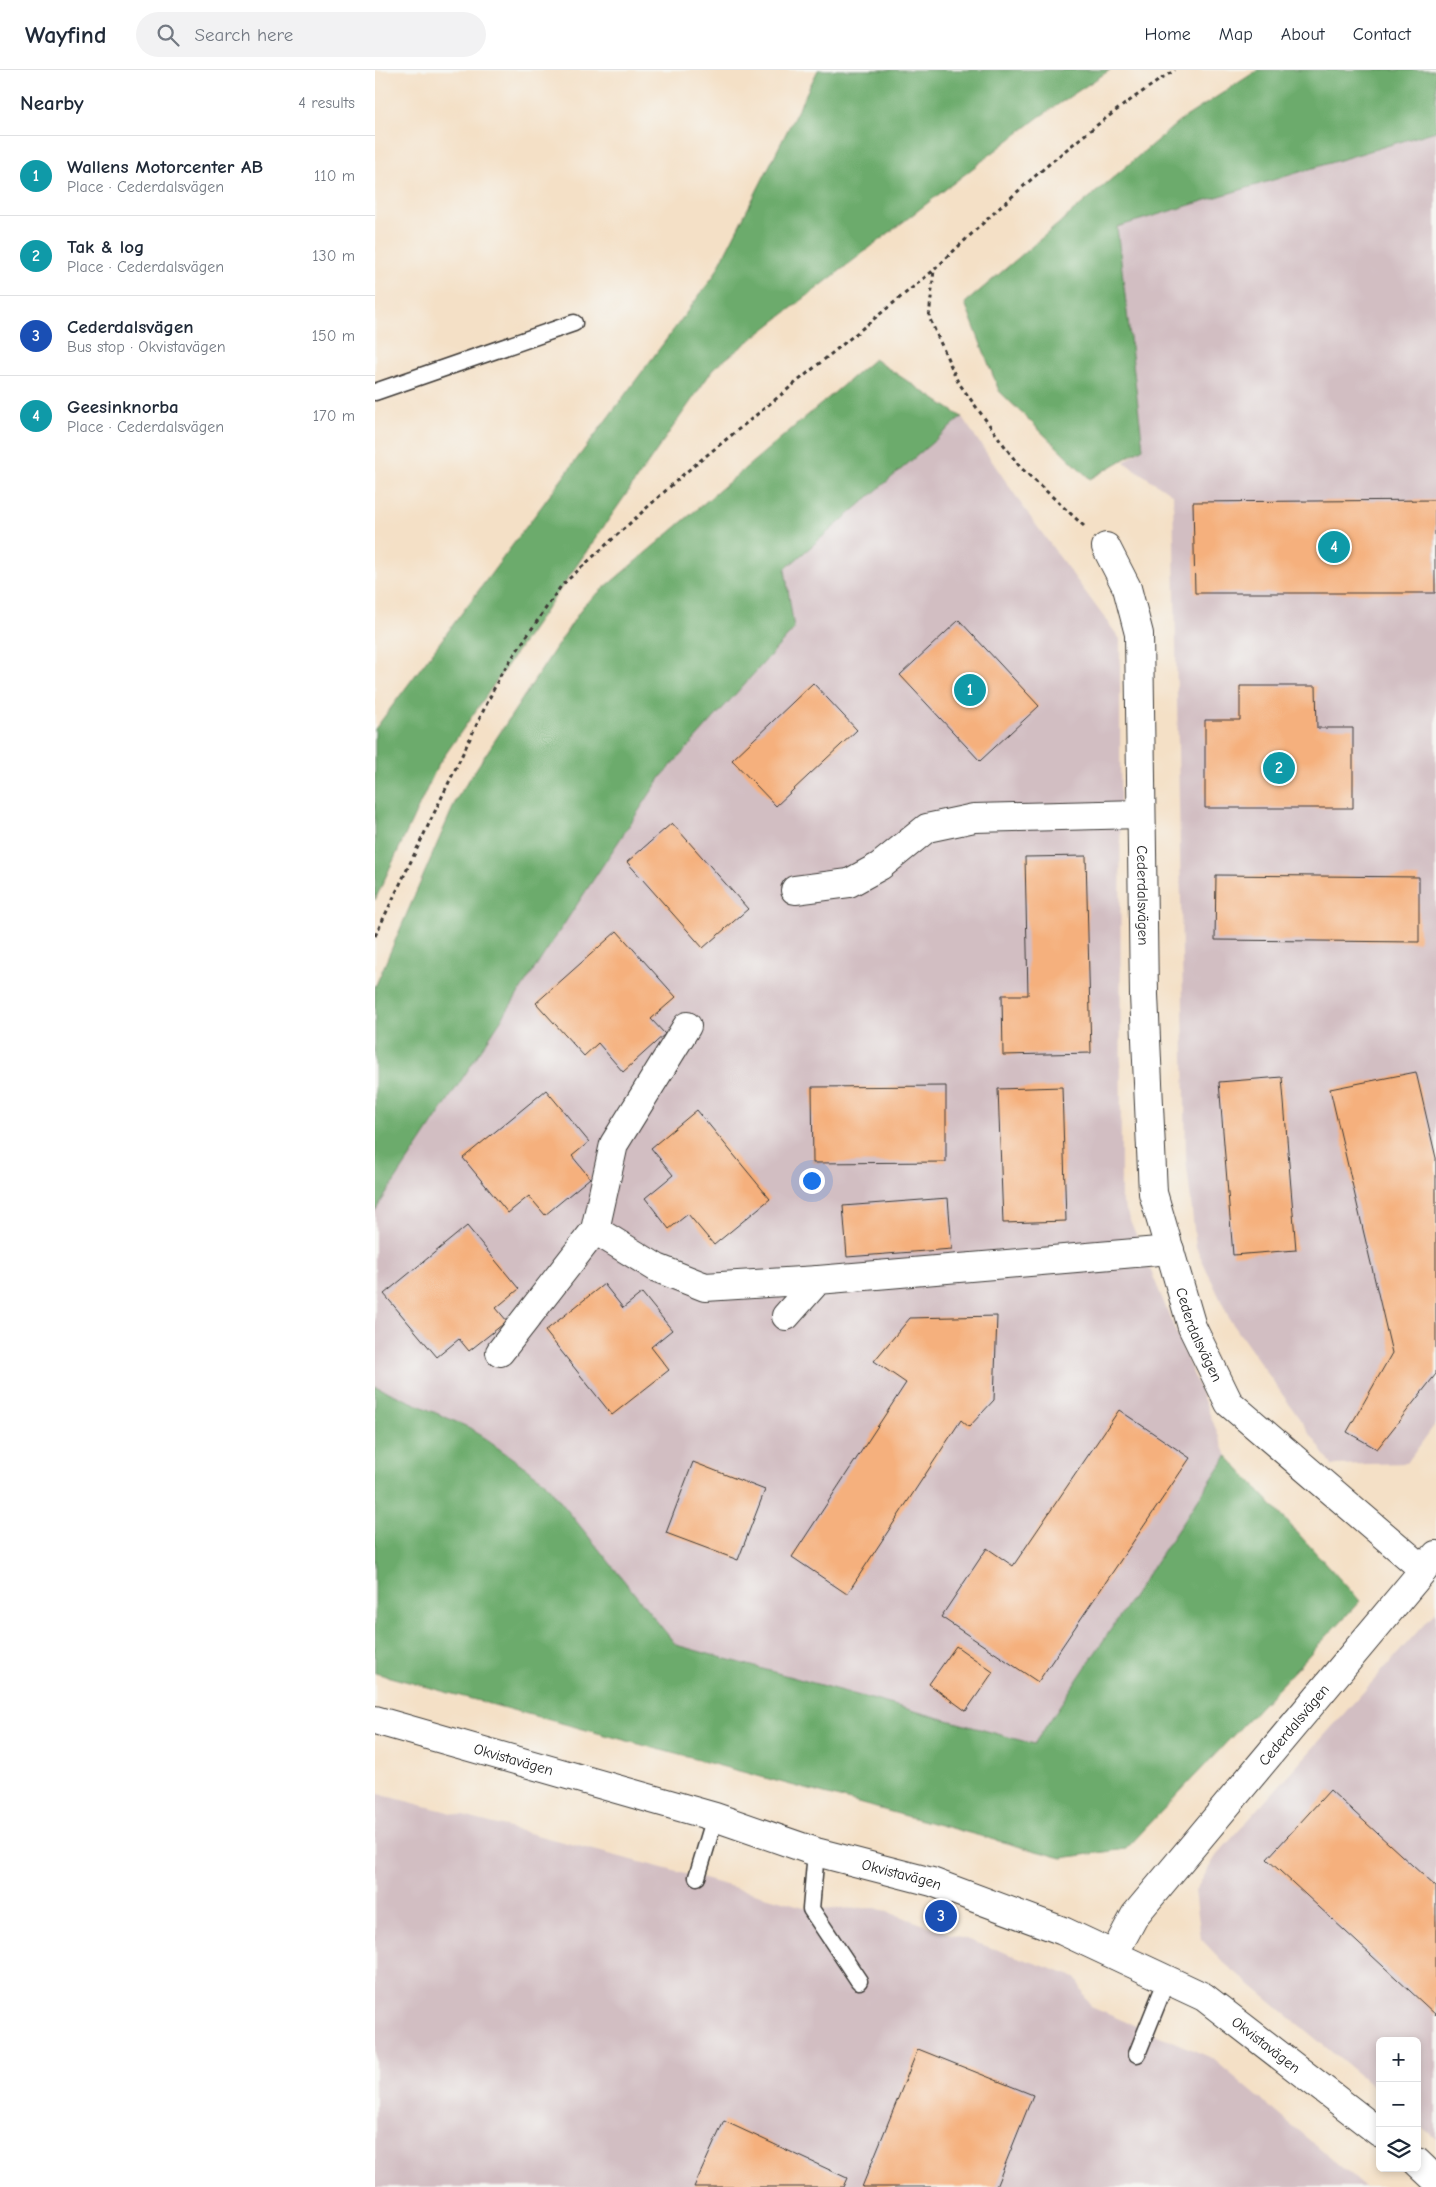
<!DOCTYPE html>
<html lang="en">
<head>
<meta charset="utf-8">
<style>
	:root { --surface:#fff; --page:#f2f2f3; --text:#1f2937; --muted:#747a83; --line:#e0e1e3; --accent:#d1495b }
	body { margin:0; font-family:"Comic Neue",sans-serif; background:var(--page); color:var(--text) }
	.controls { position:absolute; right:15px; bottom:15px; display:grid; overflow:hidden; border-radius:8px; box-shadow:0 2px 8px #0003 }
	.controls button { width:45px; height:45px; display:grid; place-items:center; padding:0; border:0; border-bottom:1px solid var(--line); background:var(--surface); color:var(--text); font:25px sans-serif }
	.you { position:absolute; left:436px; top:1110px; width:18px; height:18px; margin:-12px; border:4px solid #fff; border-radius:50%; background:#1a73e8; box-shadow:0 0 0 8px #1a73e833 }
	.badge { display:grid; place-items:center; width:32px; height:32px; border-radius:50%; background:var(--accent); color:#fff; font-size:16px; font-weight:700 }
	.pin { position:absolute; translate:-50% -50%; border:2px solid #fff; box-shadow:0 1px 5px #0006 }
	.list { margin:0; padding:0; list-style:none }
	h2 { display:flex; justify-content:space-between; align-items:center; height:65px; margin:0; padding:0 20px; font-size:21px }
	h2 small { font-size:16px; font-weight:400; color:var(--muted) }
	.list li { display:grid; grid-template-columns:32px 1fr auto; gap:15px; align-items:center; box-sizing:border-box; height:80px; padding:0 20px; border-top:1px solid var(--line) }
	.list b { display:block; font-size:19px; white-space:nowrap }
	.list p { margin:0; font-size:16px; white-space:nowrap; color:var(--muted) }
	.list em { font-size:16px; font-style:normal; color:var(--muted) }
	.icon { flex:none; width:28px; height:28px; fill:none; stroke:currentColor; stroke-width:2; stroke-linecap:round; stroke-linejoin:round }
	.map { position:relative; flex:none; width:1061px; height:2117px; overflow:hidden }
	header { display:flex; align-items:center; gap:30px; box-sizing:border-box; height:70px; padding:0 25px; background:var(--surface); border-bottom:1px solid var(--line) }
	header strong { font-size:24px }
	nav { display:flex; gap:28px; margin-inline-start:auto; font-size:18px }
	.search { width:350px; height:45px; background:var(--page); display:flex; align-items:center; gap:12px; box-sizing:border-box; padding:0 18px; border-radius:28px; color:var(--muted); font-size:19px }
	main { display:flex }
	aside { flex:1; background:var(--surface) }
	.map>svg:first-child { display:block }
	.industrial { fill:#d2bec2 }
	.forest { fill:#6cab6c; stroke:#446444 }
	.building { fill:#f5b07d }
	.lines { fill:none; stroke-linecap:round; stroke-linejoin:round }
	.service-casing { stroke:#3c3936; stroke-width:19 }
	.minor-casing { stroke:#3c3936; stroke-width:30 }
	.path { stroke:#3c3936; stroke-width:3; stroke-dasharray:4 4; stroke-linecap:butt }
	.service { stroke:#fff; stroke-width:16 }
	.minor { stroke:#fff; stroke-width:28 }
	.labels { text-anchor:middle; dominant-baseline:central; stroke-width:4; stroke-linejoin:round; paint-order:stroke }
	.street-label { font-size:15px; fill:#1c1c1c; stroke:#f6f6f2 }
</style>
</head>
<body>
<header>
<strong>Wayfind</strong>
<div class="search"><svg class="icon" aria-label="search" viewBox="0 0 24 24"><circle cx="10" cy="10" r="6"/><path d="M15 15l6 6"/></svg>Search here</div>
<nav><a>Home</a><a>Map</a><a>About</a><a>Contact</a></nav>
</header>
<main>
<aside>
<h2>Nearby<small>4 results</small></h2>
<ul class="list">
<li><span class="badge" style="background:#0f9aa8">1</span><div><b>Wallens Motorcenter AB</b><p>Place · Cederdalsvägen</p></div><em>110 m</em></li>
<li><span class="badge" style="background:#0f9aa8">2</span><div><b>Tak &amp; log</b><p>Place · Cederdalsvägen</p></div><em>130 m</em></li>
<li><span class="badge" style="background:#1a4fb4">3</span><div><b>Cederdalsvägen</b><p>Bus stop · Okvistavägen</p></div><em>150 m</em></li>
<li><span class="badge" style="background:#0f9aa8">4</span><div><b>Geesinknorba</b><p>Place · Cederdalsvägen</p></div><em>170 m</em></li>
</ul>
</aside>
<div class="map">
<svg width="1061" height="2117" viewBox="0 0 1061 2117">
	<rect width="100%" height="100%" fill="#f6f6f2"/>
	<filter id="ink" filterUnits="userSpaceOnUse"><feTurbulence type="fractalNoise" baseFrequency=".02" numOctaves="2"/><feDisplacementMap in="SourceGraphic" scale="10" xChannelSelector="R" yChannelSelector="G"/><feConvolveMatrix kernelMatrix="1 2 1 2 8 2 1 2 1" color-interpolation-filters="sRGB"/></filter>
	<filter id="wash" filterUnits="userSpaceOnUse"><feTurbulence type="fractalNoise" baseFrequency=".0096" numOctaves="4" result="noise"/><feDisplacementMap in="SourceGraphic" scale="20" xChannelSelector="R" yChannelSelector="G"/><feGaussianBlur stdDeviation="1.12" result="paint"/><feColorMatrix in="noise" values="0 0 0 0 0 0 0 0 0 0 0 0 0 0 0 0 0 1.4 0 .05"/><feComposite in="paint" operator="in"/></filter>
	<g filter="url(#wash)">
		<rect width="100%" height="100%" fill="#f4e0c6"/>
		<path class="industrial" d="M1061,61v1292l-29,40 -75,2 -102,-145 -34,-73 -10,-89 -13,-663 -49,-33 19,-14 -26,-221z
			M587,347l66,97 92,125 1,559 106,258 -193,288 -358,-99 -133,-165 -73,-52 -95,-42v-175l286,-434 133,-148 -9,-60z
			M1061,1541v528l-19,-16v-82h-37v51l-156,-129 -23,-24 -6,-48 21,-35z
			M0,1723l322,84 114,32 65,-1 199,69 16,30 121,51 153,129h-990z"/>
		<path class="forest" d="M443,0h292l-71,47 -325,251 -276,397 -63,135v-171l338,-452z
			M883,0h178v61l-319,96 26,221 -53,31 -91,-88 -34,-88 216,-183z
			M499,289l88,58 -177,152 9,60 -133,148 -286,434v-224l82,-189 127,-193z
			M0,1316l95,42 73,52 133,165 358,99 193,-288 133,145 -234,248 -64,9 -687,-185z"/>
		<g id="blocks">
			<path class="building" d="M1060,430v93h-240l-2,-91z
				M584,550l80,86 -59,55 -80,-86z
				M438,613l44,47 -81,76 -44,-46z
				M865,616h76l1,42h36v80h-148v-88h35z
				M297,753l76,86 -45,39 -76,-86z
				M711,786l5,197 -88,2 -1,-60h26l-3,-138z
				M841,805l203,2v65l-204,-2z
				M242,861l59,66 -25,22 14,15 -42,38 -25,-29 -14,13 -48,-53z
				M1041,1002l20,86v216l-59,75 -30,-17 45,-79 -62,-264z
				M907,1007l14,173 -63,5 -14,-173z
				M571,1016v76l-133,1 -1,-76z
				M687,1017l4,134 -63,2 -5,-134z
				M171,1020l43,52 -17,14 18,22 -45,37 -16,-19 -21,17 -45,-55z
				M322,1040l73,89 -56,46 -26,-31 -19,15 -24,-31 28,-23 -22,-27z
				M573,1128l4,51 -105,8 -4,-51z
				M92,1156l52,63 -23,19 11,13 -38,30 -10,-12 -22,18 -53,-63z
				M229,1214l19,24 19,-15 30,37 -21,17 18,23 -57,45 -67,-84z
				M622,1246l-3,84 -25,27 -8,-7 -114,174 -55,-37 114,-174 -32,-22 36,-43z
				M744,1340l71,48 -152,224 -97,-65 46,-69 26,18z
				M318,1392l72,28 -27,70 -72,-27z
				M581,1576l37,26 -27,39 -37,-27z
				M955,1720l106,97v128l-169,-156z
				M543,1979l115,46 -37,92h-134z
				M349,2051l123,57 -4,9h-149z"/>
		</g>
	</g>
	<g filter="url(#ink)">
		<use href="#blocks" fill-opacity="0" stroke="#3c3936" stroke-width="1"/>
		<g class="lines">
			<g class="service-casing">
				<path id="service" d="M0,322l199,-69
					M441,1782l-5,57 48,72
					M322,1807l18,-60
					M762,1984l30,-75"/>
			</g>
			<g class="minor-casing">
				<g id="minor">
					<path id="s1" d="M731,477l21,41 12,46 5,361 9,198 39,134 37,76 194,166"/>
					<path d="M420,820l54,-7 31,-17 47,-38 47,-10 167,-4"/>
					<path d="M312,956l-73,118 -19,86 62,38 48,19 113,-7"/>
					<path d="M411,1246l32,-36 352,-30"/>
					<path d="M125,1282l95,-122"/>
					<path id="s2" d="M0,1650l340,97 101,35 116,30 131,49 141,66 176,136"/>
					<path id="s3" d="M739,1884l21,-39 301,-360"/>
					<path d="M1042,2092l19,18"/>
				</g>
			</g>
			<path class="path" d="M709,456l-64,-59 -62,-85 -29,-65 5,-47c75,-73 153,-144 241,-200
				M0,866l126,-262 60,-88 124,-113 249,-203"/>
			<use href="#service" class="service"/>
			<use href="#minor" class="minor"/>
		</g>
	</g>
	<g class="labels">
		<g class="street-label">
			<text stroke="none"><textPath href="#s1" startOffset="355">Cederdalsvägen</textPath></text>
			<text stroke="none"><textPath href="#s1" startOffset="802">Cederdalsvägen</textPath></text>
			<text stroke="none"><textPath href="#s3" startOffset="292">Cederdalsvägen</textPath></text>
			<text stroke="none"><textPath href="#s2" startOffset="144">Okvistavägen</textPath></text>
			<text stroke="none"><textPath href="#s2" startOffset="549">Okvistavägen</textPath></text>
			<text stroke="none"><textPath href="#s2" startOffset="954">Okvistavägen</textPath></text>
		</g>
	</g>
</svg>
<div class="controls">
<button>+</button>
<button>−</button>
<button><svg class="icon" aria-label="layers" viewBox="0 0 24 24"><path d="M12 4l9 5-9 5-9-5zM3 14l9 5 9-5"/></svg></button>
</div>
<div class="you"></div>
<div class="pin badge" style="left:595px;top:620px;background:#0f9aa8">1</div>
<div class="pin badge" style="left:904px;top:698px;background:#0f9aa8">2</div>
<div class="pin badge" style="left:566px;top:1846px;background:#1a4fb4">3</div>
<div class="pin badge" style="left:959px;top:477px;background:#0f9aa8">4</div>
</div>
</main>
</body>
</html>
